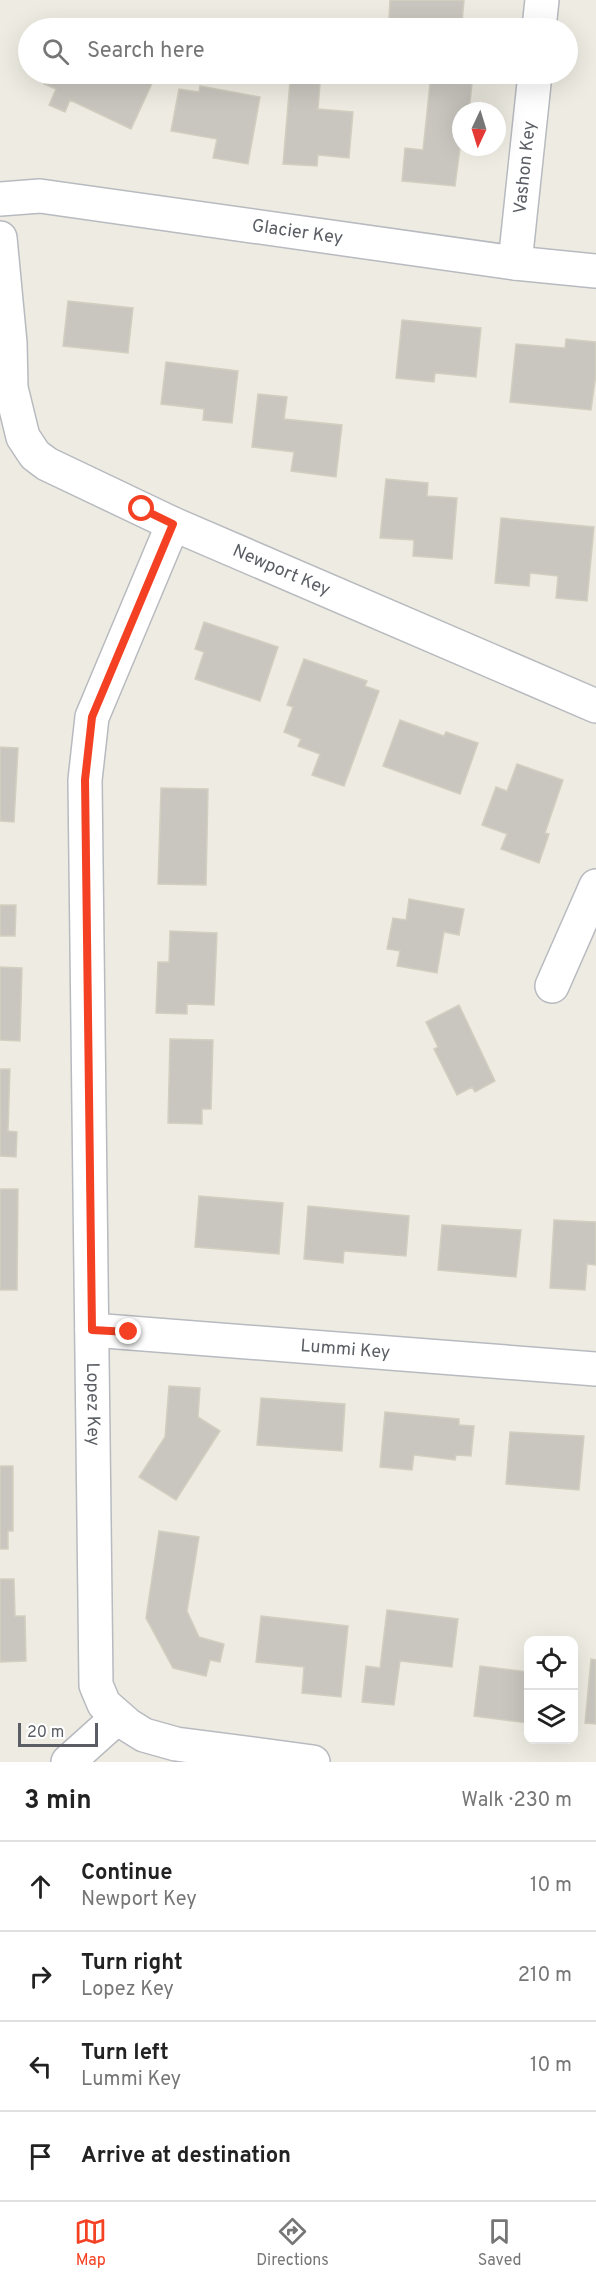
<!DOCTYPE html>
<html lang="en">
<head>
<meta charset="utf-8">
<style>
	:root { --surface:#fff; --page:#f2f2f2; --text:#222; --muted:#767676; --line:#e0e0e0; --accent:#f44123 }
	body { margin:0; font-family:Overpass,sans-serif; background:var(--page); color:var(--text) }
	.controls { position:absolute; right:18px; bottom:18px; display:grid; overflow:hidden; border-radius:12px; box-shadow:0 6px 24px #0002 }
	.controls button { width:54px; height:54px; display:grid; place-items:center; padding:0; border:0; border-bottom:2px solid var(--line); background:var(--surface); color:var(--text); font:30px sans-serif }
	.compass { position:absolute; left:452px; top:102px; width:54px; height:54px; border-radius:50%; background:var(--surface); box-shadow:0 6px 24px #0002; rotate:184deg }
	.scale { position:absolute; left:18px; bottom:15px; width:80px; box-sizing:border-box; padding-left:6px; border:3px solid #5a5e64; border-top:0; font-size:16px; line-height:21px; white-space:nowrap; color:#5a5e64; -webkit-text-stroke:4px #fff; paint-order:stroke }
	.stop { position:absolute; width:18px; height:18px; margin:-14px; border:4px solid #f44123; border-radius:50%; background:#fff }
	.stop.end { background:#f44123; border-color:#fff; box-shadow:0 2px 6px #0008 }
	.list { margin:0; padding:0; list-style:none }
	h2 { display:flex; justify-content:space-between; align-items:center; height:78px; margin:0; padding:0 24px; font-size:26px }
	h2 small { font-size:20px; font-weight:400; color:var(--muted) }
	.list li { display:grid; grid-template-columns:39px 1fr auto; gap:18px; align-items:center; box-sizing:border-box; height:90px; padding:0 24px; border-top:2px solid var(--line) }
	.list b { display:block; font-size:22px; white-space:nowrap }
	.list p { margin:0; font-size:20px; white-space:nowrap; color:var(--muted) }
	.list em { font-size:20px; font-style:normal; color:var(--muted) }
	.icon { flex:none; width:33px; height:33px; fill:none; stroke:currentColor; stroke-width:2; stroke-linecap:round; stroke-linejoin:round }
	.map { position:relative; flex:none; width:596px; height:1762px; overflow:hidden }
	.search { position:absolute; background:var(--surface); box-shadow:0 6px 24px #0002; left:18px; right:18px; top:18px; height:66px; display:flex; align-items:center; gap:15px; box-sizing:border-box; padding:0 21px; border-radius:33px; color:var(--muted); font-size:22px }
	.sheet { height:438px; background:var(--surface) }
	nav { display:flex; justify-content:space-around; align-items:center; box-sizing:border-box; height:84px; border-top:2px solid var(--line); background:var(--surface); font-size:16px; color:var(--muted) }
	nav a { display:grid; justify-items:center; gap:3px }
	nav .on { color:var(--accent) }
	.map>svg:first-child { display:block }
	.building { fill:#c9c6bf; stroke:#d3cfc0; stroke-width:1.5 }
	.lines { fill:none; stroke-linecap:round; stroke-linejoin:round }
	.minor-casing { stroke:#b7babf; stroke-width:36 }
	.minor { stroke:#fff; stroke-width:33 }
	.route { stroke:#f44123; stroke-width:8 }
	.labels { text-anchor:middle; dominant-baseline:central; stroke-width:5; stroke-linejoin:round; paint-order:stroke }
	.street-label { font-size:18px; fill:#5a5e64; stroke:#fff }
</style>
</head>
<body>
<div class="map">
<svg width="596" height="1762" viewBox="0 0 596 1762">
	<rect width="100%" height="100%" fill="#eeece2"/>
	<path class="building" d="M390,0h74l-2,22 -73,-4z
		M49,74h98l8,3 -24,52 -61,-29 -5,12 -16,-7 7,-16 -12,-5z
		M286,74h26l-1,6 -25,-3z
		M431,74h42l-4,37h-8v30l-6,45 -53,-5 3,-33 18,2z
		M290,81l30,3 -2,25 35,3 -4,46 -31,-3 -1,11 -34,-2z
		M200,86l60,11 -12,67 -35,-6 4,-19 -46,-8 8,-42 20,3z
		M68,301l65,7 -5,45 -65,-7z
		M402,320l79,8 -5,49 -41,-4 -1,9 -38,-4z
		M566,339l30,3v32l-5,36 -81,-8 6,-58 49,4z
		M166,362l72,9 -6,52 -29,-3 1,-11 -43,-5z
		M258,394l29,3 -3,22 58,6 -6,52 -45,-6 3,-19 -42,-5z
		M386,479l42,4 -1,13 30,2 -5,61 -39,-3 1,-16 -34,-2z
		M501,518l93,9 -7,74 -31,-3 2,-22 -28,-3 -1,13 -34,-3z
		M204,622l74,25 -18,54 -65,-22 9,-27 -9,-3z
		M304,659l63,22 -2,5 14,5 -35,95 -32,-11 8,-21 -22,-8 3,-7 -17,-7 9,-25 -6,-2z
		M400,720l44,16 2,-4 32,11 -18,51 -77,-28z
		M0,747l18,1 -4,74 -14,-1z
		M517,764l46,16 -18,53 4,1 -10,29 -38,-14 6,-15 -25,-9 14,-38 11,4z
		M161,788l47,1 -2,96 -48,-1z
		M409,899l55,10 -5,26 -15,-3 -7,41 -40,-7 3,-15 -13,-2 6,-31 13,2z
		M0,905h16l-1,31h-15z
		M170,931l47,2 -3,72 -27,-1v10l-31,-1 2,-51h11z
		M0,967l22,1 -2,73 -20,-1z
		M459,1005l36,76 -20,11 -3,-5 -15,8 -23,-46 4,-2 -12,-25z
		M170,1039l43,1 -2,69h-9v15l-34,-1z
		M0,1069h10l-2,62 9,1 -1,25 -16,-1z
		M0,1189h18l-1,101h-17z
		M199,1196l84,7 -4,51 -84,-7z
		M308,1206l101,10 -3,40 -62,-5 -1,12 -39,-4z
		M554,1220l42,2v43l-9,-1 -2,26 -35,-2z
		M442,1225l79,5 -5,47 -78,-7z
		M169,1386l31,2 -2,29 22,14 -44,69 -37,-23 26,-40z
		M261,1398l84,6 -3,47 -85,-6z
		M385,1412l74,7v6l15,1 -3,30 -15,-1 -1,5 -41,-5 -2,15 -32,-3z
		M510,1432l74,4 -5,54 -73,-6z
		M0,1466h13v65h-5v18h-8z
		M159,1531l40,6 -12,74 12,26 25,7 -4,18 -10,-2 -4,16 -33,-8 -27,-50z
		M0,1579h14l1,37h10l1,45 -26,1z
		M387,1610l71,9 -6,48 -52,-6 -6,44 -32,-3 4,-36 14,2z
		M261,1616l87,10 -7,71 -39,-4 2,-26 -48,-5z
		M591,1659l5,1v64l-11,-1z
		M480,1666l48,6v51l-54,-7z"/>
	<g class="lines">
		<g class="minor-casing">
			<g id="minor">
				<path d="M539,28l3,-28"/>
				<path id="s1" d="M0,199l40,-3 475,67 81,8"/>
				<path id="s2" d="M0,238l10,105 1,45 12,49 12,18 12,9 126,60 423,182"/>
				<path id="s3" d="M515,263l20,-189"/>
				<path id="s4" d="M173,524l-81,193 -7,63 11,905 8,19 24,21 16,10 32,9 137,18"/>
				<path d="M552,986l44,-100"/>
				<path id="s5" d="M92,1330l504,39"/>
				<path d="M68,1762l50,-45"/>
			</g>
		</g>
		<use href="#minor" class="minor"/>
	</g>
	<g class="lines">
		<path class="route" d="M129,1332l-37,-2 -7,-550 7,-63 81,-193 -31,-15"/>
	</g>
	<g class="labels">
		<g class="street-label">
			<text stroke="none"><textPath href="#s3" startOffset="96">Vashon Key</textPath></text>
			<text stroke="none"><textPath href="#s1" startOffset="300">Glacier Key</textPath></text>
			<text stroke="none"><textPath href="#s2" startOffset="495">Newport Key</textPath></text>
			<text stroke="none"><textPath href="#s5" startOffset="254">Lummi Key</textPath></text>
			<text stroke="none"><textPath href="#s4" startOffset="897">Lopez Key</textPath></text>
		</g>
	</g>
</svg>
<div class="controls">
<button><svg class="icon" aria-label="locate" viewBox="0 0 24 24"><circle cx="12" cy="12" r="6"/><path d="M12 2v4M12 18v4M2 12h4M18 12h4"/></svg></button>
<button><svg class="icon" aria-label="layers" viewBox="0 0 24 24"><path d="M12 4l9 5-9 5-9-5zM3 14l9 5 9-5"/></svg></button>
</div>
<svg class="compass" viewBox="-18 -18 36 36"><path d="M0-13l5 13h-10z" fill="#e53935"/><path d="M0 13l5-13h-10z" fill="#767676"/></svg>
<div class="scale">20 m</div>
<div class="stop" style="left:142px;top:509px"></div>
<div class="stop end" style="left:129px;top:1332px"></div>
<div class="search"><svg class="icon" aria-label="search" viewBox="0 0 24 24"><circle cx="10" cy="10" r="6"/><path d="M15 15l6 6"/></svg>Search here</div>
</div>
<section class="sheet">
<h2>3 min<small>Walk · 230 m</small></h2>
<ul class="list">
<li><svg class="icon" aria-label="ahead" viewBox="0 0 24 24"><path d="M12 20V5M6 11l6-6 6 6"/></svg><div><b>Continue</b><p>Newport Key</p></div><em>10 m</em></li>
<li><svg class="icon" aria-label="right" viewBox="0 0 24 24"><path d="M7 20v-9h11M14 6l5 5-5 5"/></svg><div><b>Turn right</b><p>Lopez Key</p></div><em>210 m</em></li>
<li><svg class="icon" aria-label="left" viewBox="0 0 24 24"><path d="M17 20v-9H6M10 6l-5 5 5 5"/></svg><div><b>Turn left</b><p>Lummi Key</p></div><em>10 m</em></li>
<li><svg class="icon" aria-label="arrive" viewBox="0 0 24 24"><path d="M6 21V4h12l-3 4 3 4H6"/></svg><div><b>Arrive at destination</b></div></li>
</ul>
</section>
<nav>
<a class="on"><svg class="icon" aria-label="map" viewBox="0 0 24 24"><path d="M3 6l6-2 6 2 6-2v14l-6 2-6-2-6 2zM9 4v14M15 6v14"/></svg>Map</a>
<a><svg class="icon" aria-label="directions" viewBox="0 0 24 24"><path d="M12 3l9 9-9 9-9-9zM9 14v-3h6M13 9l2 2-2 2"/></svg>Directions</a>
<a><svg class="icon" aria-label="saved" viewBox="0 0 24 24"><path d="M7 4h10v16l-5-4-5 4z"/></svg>Saved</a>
</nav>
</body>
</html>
